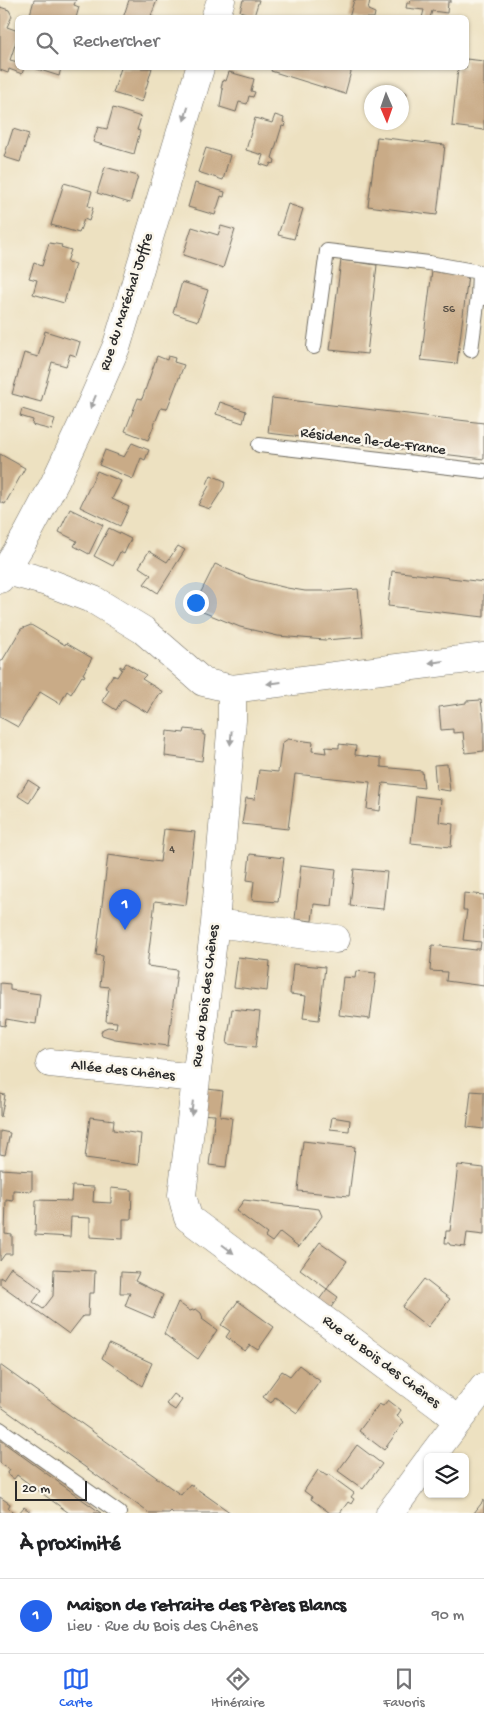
<!DOCTYPE html>
<html lang="fr">
<head>
<meta charset="utf-8">
<style>
	:root { --surface:#fff; --page:#f6f6f6; --text:#202124; --muted:#757577; --line:#e0e0e0; --accent:#2563eb }
	body { margin:0; font-family:"Gochi Hand",sans-serif; background:var(--page); color:var(--text) }
	.controls { position:absolute; right:15px; bottom:15px; display:grid; overflow:hidden; border-radius:8px; box-shadow:0 1px 4px #0004 }
	.controls button { width:45px; height:45px; display:grid; place-items:center; padding:0; border:0; border-bottom:1px solid var(--line); background:var(--surface); color:var(--text); font:25px sans-serif }
	.compass { position:absolute; left:364px; top:85px; width:45px; height:45px; border-radius:50%; background:var(--surface); box-shadow:0 1px 4px #0004; rotate:178deg }
	.scale { position:absolute; left:15px; bottom:12px; width:72px; box-sizing:border-box; padding-left:5px; border:2px solid #2b2b2b; border-top:0; font-size:14px; line-height:18px; white-space:nowrap; color:#2b2b2b; -webkit-text-stroke:4px #fbf7ec; paint-order:stroke }
	.you { position:absolute; left:195px; top:602px; width:18px; height:18px; margin:-12px; border:4px solid #fff; border-radius:50%; background:#1a73e8; box-shadow:0 0 0 8px #1a73e833 }
	.badge { display:grid; place-items:center; width:32px; height:32px; border-radius:50%; background:var(--accent); color:#fff; font-size:16px; font-weight:700 }
	.pin { position:absolute; translate:-50% -41px; filter:drop-shadow(0 1px 2px #0008) }
	.pin::after { content:''; position:absolute; top:26px; width:18px; height:15px; background:inherit; clip-path:polygon(0 0,100% 0,50% 100%) }
	.list { margin:0; padding:0; list-style:none }
	h2 { display:flex; justify-content:space-between; align-items:center; height:65px; margin:0; padding:0 20px; font-size:21px }
	h2 small { font-size:16px; font-weight:400; color:var(--muted) }
	.list li { display:grid; grid-template-columns:32px 1fr auto; gap:15px; align-items:center; box-sizing:border-box; height:75px; padding:0 20px; border-top:1px solid var(--line) }
	.list b { display:block; font-size:19px; white-space:nowrap }
	.list p { margin:0; font-size:16px; white-space:nowrap; color:var(--muted) }
	.list em { font-size:16px; font-style:normal; color:var(--muted) }
	.icon { flex:none; width:28px; height:28px; fill:none; stroke:currentColor; stroke-width:2; stroke-linecap:round; stroke-linejoin:round }
	.map { position:relative; flex:none; width:484px; height:1513px; overflow:hidden }
	.search { position:absolute; background:var(--surface); box-shadow:0 1px 4px #0004; left:15px; right:15px; top:15px; height:55px; display:flex; align-items:center; gap:12px; box-sizing:border-box; padding:0 18px; border-radius:8px; color:var(--muted); font-size:19px }
	.sheet { height:140px; background:var(--surface) }
	nav { display:flex; justify-content:space-around; align-items:center; box-sizing:border-box; height:70px; border-top:1px solid var(--line); background:var(--surface); font-size:14px; color:var(--muted) }
	nav a { display:grid; justify-items:center; gap:2px }
	nav .on { color:var(--accent) }
	.map>svg:first-child { display:block }
	.building { fill:#c9ab87 }
	.lines { fill:none; stroke-linecap:round; stroke-linejoin:round }
	.lane-casing { stroke:#6f6b60; stroke-width:16 }
	.street-casing { stroke:#6f6b60; stroke-width:29 }
	.lane { stroke:#fff; stroke-width:14 }
	.street { stroke:#fff; stroke-width:28 }
	.oneway { fill:#a0a0a0 }
	.labels { text-anchor:middle; dominant-baseline:central; stroke-width:5; stroke-linejoin:round; paint-order:stroke }
	.number-label { font-size:12px; fill:#524b42 }
	.street-label { font-size:15px; fill:#2b2b2b; stroke:#fbf7ec }
</style>
</head>
<body>
<div class="map">
<svg width="484" height="1513" viewBox="0 0 484 1513">
	<rect width="100%" height="100%" fill="#fbf7ec"/>
	<filter id="ink" filterUnits="userSpaceOnUse"><feTurbulence type="fractalNoise" baseFrequency=".02" numOctaves="2"/><feDisplacementMap in="SourceGraphic" scale="10" xChannelSelector="R" yChannelSelector="G"/><feConvolveMatrix kernelMatrix="1 2 1 2 8 2 1 2 1" color-interpolation-filters="sRGB"/></filter>
	<filter id="wash" filterUnits="userSpaceOnUse"><feTurbulence type="fractalNoise" baseFrequency=".0096" numOctaves="4" result="noise"/><feDisplacementMap in="SourceGraphic" scale="20" xChannelSelector="R" yChannelSelector="G"/><feGaussianBlur stdDeviation="1.12" result="paint"/><feColorMatrix in="noise" values="0 0 0 0 0 0 0 0 0 0 0 0 0 0 0 0 0 1.4 0 .05"/><feComposite in="paint" operator="in"/></filter>
	<g filter="url(#wash)">
		<rect width="100%" height="100%" fill="#ede1c1"/>
		<g id="blocks">
			<path class="building" d="M34,0h42l-2,5 5,2 -3,11h-47z
				M129,0h28l-6,16 5,2h-33z
				M243,0h16l-5,16 -14,-5z
				M354,0h16l-2,10 7,3 -1,5h-25z
				M411,0h40v2h-3l-1,11 -15,-2 -2,7h-8l2,-8 -18,-2 1,-5h3z
				M0,7l9,3 3,6 -5,11 11,4v5l-8,24 8,2v6h6l-2,6 -13,-5 -1,4 -8,-3z
				M466,59l18,2v69l-32,-4 6,-58h8z
				M34,68h27l-2,8z
				M121,68h31l-10,34 -29,-9z
				M272,68h80l-7,26 -74,-23z
				M229,72l25,7 -3,12 4,1 -2,5 -4,-1 -2,8 -8,-2 -3,10 -16,-5 3,-18 -2,-1 2,-8 3,1z
				M388,86l19,7 -5,17v-18h-16z
				M113,108l28,9 -4,13 3,1 -6,23 -41,-12 5,-15 9,2z
				M275,115l9,3 -1,4 3,1 -1,4 -3,-1 -10,32 3,2 -1,4 -3,-1 -2,4 -9,-3 3,-9 -17,-5 9,-32 17,5z
				M13,129l16,5 -9,28 -16,-5z
				M377,137l68,8 -8,70 -69,-9z
				M206,148l24,7 -7,25 -25,-8z
				M105,167l33,9 -8,27 -33,-10z
				M64,183l28,8 -4,15 5,2 -4,13 -5,-2 -5,14 -28,-8z
				M195,183l30,9 -1,5 -3,-1 -6,19 -27,-8z
				M288,204l15,5 -9,30 -16,-4z
				M221,226l14,4 -12,38 -40,-13 9,-28 26,8z
				M49,243l13,2 -1,2 10,3 -4,12 8,2 -11,39 -31,-9 4,-14 -8,-2 5,-15 8,3z
				M341,260l36,5 -10,89 -37,-4z
				M432,271l36,4 -11,89 -36,-4z
				M182,282l26,8 -10,31 -25,-8z
				M45,331l35,11 -4,14 -6,-2 -4,12 -14,-4 -11,40 -29,-8 12,-41 14,4z
				M157,356l10,4 1,-4 7,2 -1,4 10,3 -17,44 -6,-1 -13,32 -23,-9 13,-33 4,1z
				M272,398l212,25v36l-216,-26z
				M220,402l26,9 -3,12 -27,-9z
				M22,409l33,10 -3,11 -20,-5 1,-5 -13,-4z
				M132,443l17,7 -4,10 -4,-2 -8,21 -34,-14 6,-15 19,7z
				M0,454l25,14 -20,36 -5,-2z
				M97,471l24,10 -9,18 17,8 -9,19 -40,-19z
				M211,475l14,6 -1,6 -14,22 -12,-4 11,-19 -2,-2z
				M70,509l33,16 -14,29 -15,-8 3,-5 -18,-9z
				M109,528l22,11 -7,15 -4,-2 -7,14 -19,-10z
				M178,546l7,4 -27,43 -14,-9 7,-9 -12,-8 10,-16 18,11z
				M215,564l35,15 37,9 18,3h27l26,-2 5,48 -38,3 -47,-4 -38,-9 -47,-19z
				M392,571l92,11v35l-96,-11z
				M31,625l34,20 1,-2 26,15 -9,16 2,1 -1,2 -2,-1 -11,18 -4,-3 -7,13 -20,-12 -22,35 -18,-10v-56h2l19,-32z
				M126,663l20,12 -4,4 21,13 -1,2 -2,-1 -12,20 -24,-14 -2,1 -6,10 -14,-9 7,-11 -4,-3 8,-12 4,2 5,-8 -2,-1v-2l3,2z
				M481,700l3,22v29l-19,2 -2,-21 -10,1v-4l-12,1 -2,-23 27,-4v-2z
				M185,729l18,2v4h2l-3,26 -37,-5 2,-25 17,2z
				M288,739l25,3 -1,9 14,2 -1,-6 14,1v-4l17,2 -1,9 26,3v9l41,4 2,17 -41,-5 -3,28 -13,-2 3,-27 -75,-8 -7,55 -46,-5 4,-26 9,1 4,-29 19,2 4,-29z
				M447,764l3,27 -14,-2 -2,-24z
				M28,780l11,7 -10,16 -11,-7z
				M416,796l25,3 -2,23 14,2 -2,23 -40,-4z
				M164,829l31,3 -9,73 -31,-4 -8,65 30,4 -9,76 -53,-7 -13,-4 -1,-3 2,-3 5,-2 8,1 1,-6 -11,-1 3,-34 -9,-1 3,-30 -7,-1 12,-100 52,7z
				M250,854l34,4 -6,44 -26,-2 2,-19 -7,-1z
				M301,865l35,4 -4,37 -18,-2 -2,17 -17,-2z
				M354,869l33,3 -4,37 -33,-3z
				M464,893l20,2v91l-38,-5 1,-9 -17,-1 2,-26 44,5v-1h4l1,-7 -18,-2 4,-30h-4z
				M238,957l32,4 -3,30 -33,-4z
				M293,964l32,3 -6,53 -16,-2 3,-22 -16,-2z
				M356,971l20,2 -6,46 -31,-4 4,-38 12,1z
				M0,983l10,1v6l30,4 -4,30 -30,-5 -1,7 -5,-1z
				M232,1009l28,3 -4,35 -29,-3z
				M200,1088l23,3 -3,25 12,2 -6,49 -17,-2 6,-50 -18,-1z
				M471,1091l13,1v37l-17,-2z
				M0,1094l5,1 -4,22h-1z
				M90,1117l24,3 -1,10 28,4 -3,31 -53,-7z
				M332,1117l18,3 -1,11 -19,-2z
				M0,1131l10,2 -5,22 -5,-1z
				M303,1141l52,6 -6,49 -51,-5z
				M458,1165l26,3v67l-17,-2 -2,14 -15,-2 -1,-2h-4l1,-12h4z
				M0,1169l32,2v20l-19,-1v11l-7,-1 -1,34 7,1v19h-7l-5,7z
				M72,1186l22,1 -1,15 18,1v-15l21,2 -1,29h-8v20l-33,-2v-19l-19,-1 -1,20 -35,-2 1,-35 35,1z
				M244,1200l75,9 3,7 -23,31 -19,-15 -8,10 -7,-5 2,-3 -31,-23z
				M320,1242l27,19 -20,28 -27,-20z
				M11,1267l31,23 -9,12 10,7 10,-13 1,-27 41,2 -1,22h-5l-1,23h-5l-14,18 -69,-50v-7l3,2z
				M121,1272l18,1 -4,8 28,14 -10,23 -28,-12 5,-13h-10z
				M424,1279l26,20 -22,28 -26,-20z
				M327,1289l11,8 -10,15 -12,-8z
				M238,1301l36,26 -16,23 -8,-5 -5,6 -19,-14 4,-6 -9,-6z
				M178,1302l12,9 6,-2 5,4 2,5 -1,1 15,11 -19,29 -34,-25z
				M109,1343l43,20 -10,23 -40,-28z
				M0,1365l181,130 9,-11 41,29h-58l-2,-2 -2,2h-20l-149,-107z
				M299,1365l21,16 -23,32 -22,-16 -4,6 -8,-6 19,-26 8,5z
				M174,1394l8,6 -7,10 -9,-6z
				M388,1400l13,10 -4,6 7,6 -20,28 -25,-19 20,-27 4,2z
				M0,1440l54,39 47,34h-32l-52,-38 -3,4 -7,-5 3,-4 -10,-7z
				M357,1445l25,19 -19,25 -25,-18z
				M318,1470l9,6 1,-2 26,19 -3,4 3,2 -3,5 -3,-2 -8,11h-10l-19,-14 1,-2 -8,-6z
				M0,1497l10,7 -2,4 7,5h-15z
				M484,1500v13h-10z
				M24,1507l8,6h-13z"/>
		</g>
	</g>
	<g filter="url(#ink)">
		<use href="#blocks" fill-opacity="0" stroke="#6f6b60" stroke-width="1"/>
		<g class="lines">
			<g class="lane-casing">
				<path id="lane" d="M314,347l13,-96 102,12 50,9 -1,24 6,2
					M471,350l7,-54
					M259,445l225,26
					M0,1429l119,84"/>
			</g>
			<g class="street-casing">
				<path id="street" d="M215,18l6,-18
					M0,569l47,13 47,18 49,30 60,52 29,7 252,-32
					M0,579l28,-46 27,-51 31,-66 31,-71 83,-277
					M232,689v31l-17,203 -33,272 6,23 253,189 17,14
					M215,923l121,16
					M50,1063l146,15
					M431,1457l53,-70
					M390,1513l38,-52"/>
			</g>
			<use href="#lane" class="lane"/>
			<use href="#street" class="street"/>
		</g>
		<defs><path id="oneway-solid" d="M-6-.8H1V-3.2L6.5 0L1 3.2V.8H-6Z" transform="scale(1.25)"/></defs>
		<g class="oneway">
			<use href="#oneway-solid" transform="translate(186 114) rotate(107)"/>
			<use href="#oneway-solid" transform="translate(93 402) rotate(113)"/>
			<use href="#oneway-solid" transform="translate(436 662) rotate(173)"/>
			<use href="#oneway-solid" transform="translate(274 683) rotate(173)"/>
			<use href="#oneway-solid" transform="translate(231 738) rotate(95)"/>
			<use href="#oneway-solid" transform="translate(192 1108) rotate(97)"/>
			<use href="#oneway-solid" transform="translate(228 1249) rotate(37)"/>
		</g>
	</g>
	<g class="labels">
		<g class="number-label">
			<text x="449" y="310">56</text>
			<text x="172" y="850">4</text>
		</g>
		<g class="street-label">
			<text transform="translate(127 302) rotate(-72)">Rue du Maréchal Joffre</text>
			<text transform="translate(373 442) rotate(7)">Résidence Île-de-France</text>
			<text transform="translate(206 996) rotate(-83)">Rue du Bois des Chênes</text>
			<text transform="translate(123 1071) rotate(6)">Allée des Chênes</text>
			<text transform="translate(381 1362) rotate(37)">Rue du Bois des Chênes</text>
		</g>
	</g>
</svg>
<div class="controls">
<button><svg class="icon" aria-label="layers" viewBox="0 0 24 24"><path d="M12 4l9 5-9 5-9-5zM3 14l9 5 9-5"/></svg></button>
</div>
<svg class="compass" viewBox="-18 -18 36 36"><path d="M0-13l5 13h-10z" fill="#e53935"/><path d="M0 13l5-13h-10z" fill="#757577"/></svg>
<div class="scale">20 m</div>
<div class="you"></div>
<div class="pin badge" style="left:125px;top:930px">1</div>
<div class="search"><svg class="icon" aria-label="search" viewBox="0 0 24 24"><circle cx="10" cy="10" r="6"/><path d="M15 15l6 6"/></svg>Rechercher</div>
</div>
<section class="sheet">
<h2>À proximité<small></small></h2>
<ul class="list">
<li><span class="badge">1</span><div><b>Maison de retraite des Pères Blancs</b><p>Lieu · Rue du Bois des Chênes</p></div><em>90 m</em></li>
</ul>
</section>
<nav>
<a class="on"><svg class="icon" aria-label="map" viewBox="0 0 24 24"><path d="M3 6l6-2 6 2 6-2v14l-6 2-6-2-6 2zM9 4v14M15 6v14"/></svg>Carte</a>
<a><svg class="icon" aria-label="directions" viewBox="0 0 24 24"><path d="M12 3l9 9-9 9-9-9zM9 14v-3h6M13 9l2 2-2 2"/></svg>Itinéraire</a>
<a><svg class="icon" aria-label="saved" viewBox="0 0 24 24"><path d="M7 4h10v16l-5-4-5 4z"/></svg>Favoris</a>
</nav>
</body>
</html>
